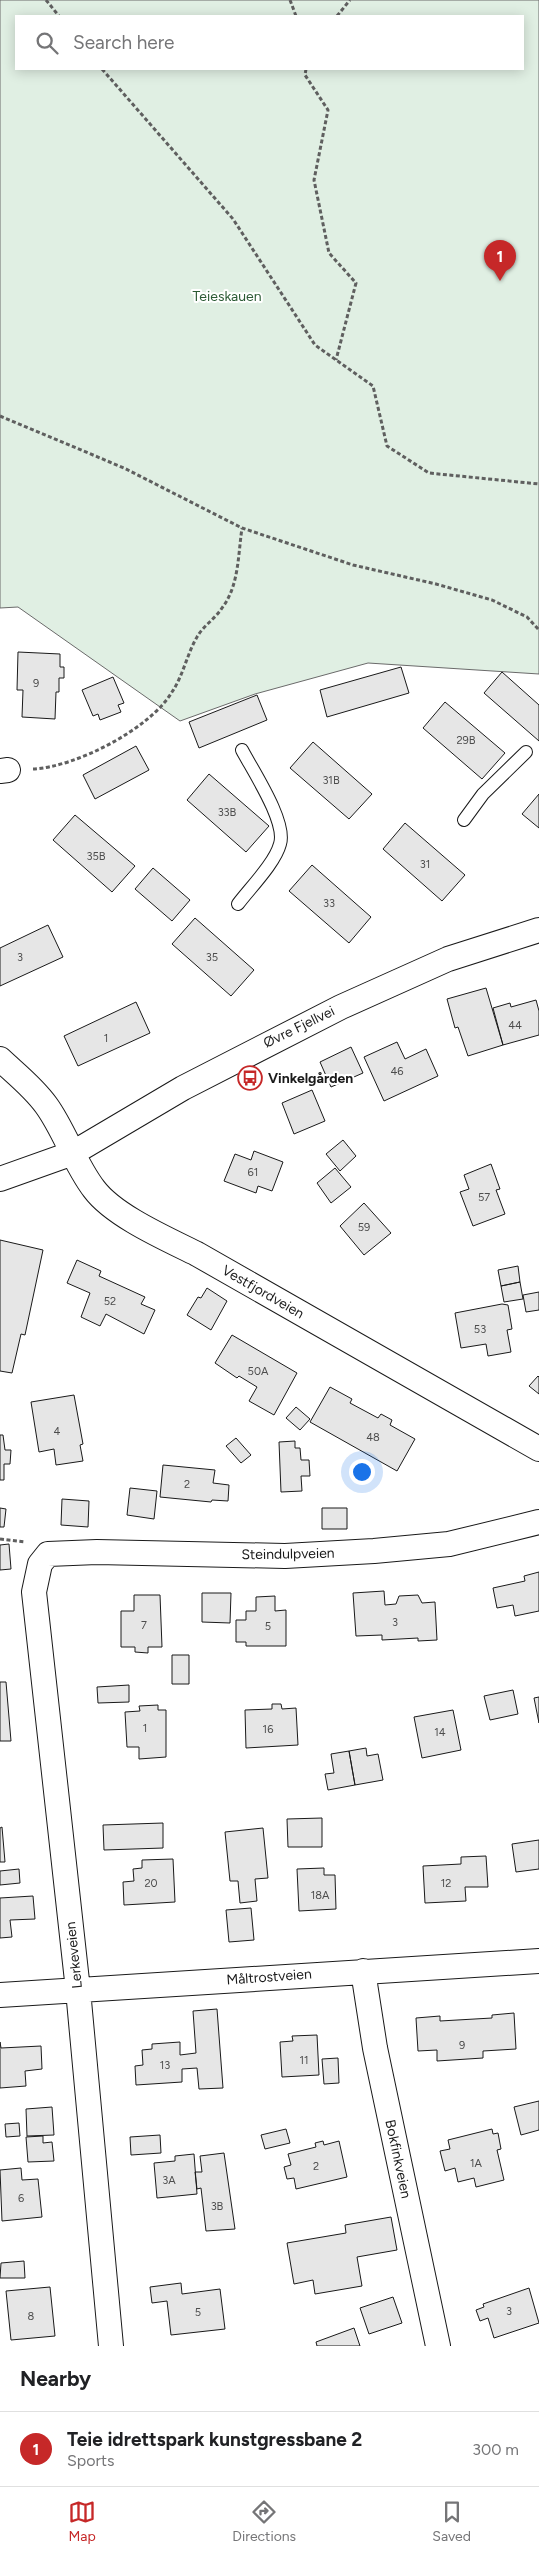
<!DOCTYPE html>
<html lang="en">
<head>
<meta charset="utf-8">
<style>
	:root { --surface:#fff; --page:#f6f6f6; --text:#202124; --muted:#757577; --line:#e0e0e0; --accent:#c62828 }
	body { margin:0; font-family:Figtree,sans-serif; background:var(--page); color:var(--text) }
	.you { position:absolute; left:361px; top:1471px; width:18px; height:18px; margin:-12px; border:4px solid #fff; border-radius:50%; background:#1a73e8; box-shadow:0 0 0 8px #1a73e833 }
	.badge { display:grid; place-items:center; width:32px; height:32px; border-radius:50%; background:var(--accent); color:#fff; font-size:16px; font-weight:700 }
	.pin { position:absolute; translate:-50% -41px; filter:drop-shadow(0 1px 2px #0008) }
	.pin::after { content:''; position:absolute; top:26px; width:18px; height:15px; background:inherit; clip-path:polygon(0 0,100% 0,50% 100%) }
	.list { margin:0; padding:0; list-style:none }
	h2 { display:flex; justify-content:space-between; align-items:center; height:65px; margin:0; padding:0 20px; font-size:21px }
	h2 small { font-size:16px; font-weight:400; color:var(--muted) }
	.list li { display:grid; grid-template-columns:32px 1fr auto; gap:15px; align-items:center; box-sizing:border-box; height:75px; padding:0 20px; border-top:1px solid var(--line) }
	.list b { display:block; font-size:19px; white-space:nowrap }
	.list p { margin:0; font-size:16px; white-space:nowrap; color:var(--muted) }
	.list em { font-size:16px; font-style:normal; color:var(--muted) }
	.icon { flex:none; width:28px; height:28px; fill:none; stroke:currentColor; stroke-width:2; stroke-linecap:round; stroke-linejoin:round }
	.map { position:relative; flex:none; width:539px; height:2346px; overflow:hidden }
	.search { position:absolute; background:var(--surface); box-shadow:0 2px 12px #0003; left:15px; right:15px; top:15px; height:55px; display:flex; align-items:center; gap:12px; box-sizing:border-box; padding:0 18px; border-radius:0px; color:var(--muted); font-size:19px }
	.sheet { height:140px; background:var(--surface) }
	nav { display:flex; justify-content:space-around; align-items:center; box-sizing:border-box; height:70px; border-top:1px solid var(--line); background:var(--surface); font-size:14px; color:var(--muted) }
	nav a { display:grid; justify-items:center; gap:2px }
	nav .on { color:var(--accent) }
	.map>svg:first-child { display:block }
	.green { fill:#e0efe3; stroke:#6a6a6a; fill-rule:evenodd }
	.building { fill:#e6e6e6; stroke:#1a1a1a }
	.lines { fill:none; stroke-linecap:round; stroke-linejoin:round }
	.service-casing { stroke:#1a1a1a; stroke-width:14 }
	.minor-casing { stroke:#1a1a1a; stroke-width:26 }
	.path { stroke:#5f5f5f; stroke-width:3; stroke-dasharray:4 2.5; stroke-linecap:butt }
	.service { stroke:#fff; stroke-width:12 }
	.minor { stroke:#fff; stroke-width:24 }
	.labels { text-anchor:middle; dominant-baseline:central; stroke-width:4; stroke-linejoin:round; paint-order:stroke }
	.number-label { font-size:11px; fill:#4d4d4d }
	.park-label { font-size:14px; fill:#2b5a34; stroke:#fff }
	.street-label { font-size:14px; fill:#1a1a1a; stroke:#fff }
	.poi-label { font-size:14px; font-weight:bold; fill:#1a1a1a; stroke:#fff; text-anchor:start }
</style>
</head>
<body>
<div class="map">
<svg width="539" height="2346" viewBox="0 0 539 2346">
	<rect width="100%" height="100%" fill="#fff"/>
	<path class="green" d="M0,0h539v674l-171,-11 -113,31 -75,27 -162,-114 -18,1zM16,16h507v53h-507z"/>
	<path class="building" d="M18,652l42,2v13h4v11h-5v14h-3l-1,27 -33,-2 1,-27h-6z
		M401,667l8,26 -82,24 -7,-27z
		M502,672l37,33v36l-55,-48z
		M113,677l11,26 -6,2 3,7 -21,8 -2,-6 -5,2 -11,-26z
		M257,695l10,25 -68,28 -10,-26z
		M445,702l60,51 -23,26 -59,-51z
		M313,742l59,52 -23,25 -59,-51z
		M136,746l13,24 -54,29 -12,-24z
		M209,774l60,52 -23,26 -59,-52z
		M539,794v34l-17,-14z
		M75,815l60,51 -23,26 -59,-52z
		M405,823l60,52 -23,26 -59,-52z
		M312,865l59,52 -22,26 -60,-52z
		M153,868l37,32 -18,21 -37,-32z
		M195,918l59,52 -23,26 -59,-52z
		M48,925l15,32 -63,29v-38z
		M486,988l17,57 -35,11 -10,-29 -3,1 -8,-29z
		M536,1000l3,11v24l-36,10 -10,-37 17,-5 1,4z
		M136,1002l14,31 -72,33 -14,-30z
		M397,1042l8,17 21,-10 12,27 -54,25 -20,-44z
		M351,1047l12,26 -32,14 -11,-25z
		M312,1090l13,31 -31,13 -12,-31z
		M343,1140l13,16 -16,15 -14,-17z
		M254,1151l29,11 -11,29 -14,-5 -2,7 -32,-12 11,-27 16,6z
		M491,1164l9,25 -4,1 9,24 -32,12 -13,-34 9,-3 -5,-14z
		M335,1168l16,19 -20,16 -14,-20z
		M364,1203l27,30 -27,22 -24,-29z
		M0,1240l43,10 -18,85 -4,-1 -9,39 -12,-2z
		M77,1260l24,11 -2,5 46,21 -4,7 14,6 -11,24 -38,-20 -6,12 -19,-9 9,-24 -23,-10z
		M518,1266l2,16 -19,4 -3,-16z
		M520,1282l3,17 -19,3 -3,-16z
		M207,1288l20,13 -16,29 -24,-15 11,-18 3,1z
		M539,1292v18l-13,2 -3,-17z
		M502,1304l6,1 4,24 -5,1 4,22 -23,4 -2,-12 -25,4 -6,-35z
		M232,1335l65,38 -23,42 -25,-14 8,-14 -18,-11 -2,2 -22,-15z
		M538,1376l1,1v17l-10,-8z
		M330,1387l22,12 -2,4 28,15 3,-4 11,6 -2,5 25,14 -18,32 -87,-49z
		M74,1395l9,49 -3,1 3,16 -27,4 -2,-16 -15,3 -8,-50z
		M296,1407l14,12 -10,11 -14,-12z
		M0,1435h3l2,15h6l-1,14h-6v16h-4z
		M236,1438l15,17 -10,8 -15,-17z
		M295,1441v7h5l1,12h8l1,16h-9l1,15 -21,1 -2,-50z
		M163,1465l52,5 -2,13 16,2 -1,16 -16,-1 -1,2 -51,-5z
		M130,1488l27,3 -3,28 -27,-4z
		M62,1499l27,2 -1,26 -27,-2z
		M0,1508l6,1 -2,18h-4z
		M322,1508h25v21h-25z
		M9,1544l2,25 -11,1v-25z
		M539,1572v39l-24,5 -2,-11 -16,3 -4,-20 32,-7 -1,-5z
		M384,1591l1,14 11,-1 3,-8 19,-1 4,8 13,-1 2,38 -19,1v-3l-36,2v-5l-26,1 -3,-43z
		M202,1593h29l-1,30 -28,-1z
		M134,1595h26l2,52h-14v6l-13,-1v-5h-14v-36h13z
		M275,1596v15l11,-1v36h-40v-4h-10v-22h10v-9h10v-14z
		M172,1655h17v29h-17z
		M0,1682h6l5,59h-11z
		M129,1685v17l-31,1 -1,-16z
		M513,1690l5,24 -28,6 -6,-24z
		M539,1697v26l-5,-25z
		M272,1704h9l1,5 14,-1 2,37 -52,3 -1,-38 27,-1z
		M158,1705v5h8v47l-27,2v-12h-12l-2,-35 15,-1 -1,-5z
		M453,1710l8,40 -39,8 -8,-41z
		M366,1748l1,8 11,-2 5,26 -28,5 -6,-34z
		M349,1751l6,34 -27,5 -3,-16 9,-1 -3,-19z
		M322,1818v29h-34l-1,-28z
		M163,1823v25l-59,2 -1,-25z
		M2,1827l3,35h-5v-34z
		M263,1828l5,50 -13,1 2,22 -17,2 -2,-22h-8l-5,-49z
		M539,1840v29l-23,3 -4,-28z
		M486,1856l2,31h-23l1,14 -41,2 -2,-37 38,-2v-7z
		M173,1859l2,43 -51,3 -1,-23 11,-1 -1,-12 9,-1v-8z
		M324,1868v7h11l1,34 -37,2 -2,-42z
		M19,1869l1,14 -20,2v-14z
		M33,1896l2,23 -25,1 2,17 -12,1v-40z
		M251,1908l3,32 -25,2 -3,-32z
		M217,2009l6,79 -24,1 -2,-21 -15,1v13l-46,3 -1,-19 8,-1 -1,-15 10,-1v-5l28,-2v13l16,-2 -3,-42z
		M514,2013l2,36 -33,2v7l-46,3v-11l-19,1 -2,-33 24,-2v5l52,-3v-3z
		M317,2035l2,40 -37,2 -2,-35 13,-1 -1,-5z
		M0,2042l1,6 40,-2 1,23 -17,2 1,15 -26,2z
		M338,2058l1,25 -15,1 -2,-25z
		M539,2101v29l-18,5 -7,-28z
		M52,2107l2,28 -27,1 -1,-27z
		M19,2123l1,13 -14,1 -1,-13z
		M286,2129l4,14 -25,6 -4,-14z
		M492,2129l1,5 5,-1 3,16 -4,1 7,30 -28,7 -2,-9 -16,4 -3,-14 -10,3 -5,-20 10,-2 -2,-9z
		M160,2135l1,18 -30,2 -1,-18z
		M43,2136v7l9,-1 2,19 -26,1 -2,-25z
		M323,2141l1,4 15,-4 8,36 -51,12 -2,-11 -7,1 -3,-12 7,-2 -3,-11 28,-7 -1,-4z
		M224,2153l11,76 -29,2 -5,-43 -4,1 -2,-17h7l-2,-16z
		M194,2154l3,40 -40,4 -3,-35 21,-2v-5z
		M21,2168l1,12 16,-1 4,38 -40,4 -2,-51z
		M391,2217l6,33 -40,7 5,29 -47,8 -2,-14 -19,4 -7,-41 59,-10 -1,-8z
		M24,2261l1,17h-25l1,-15z
		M181,2283l1,11 38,-5 5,40 -54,6 -4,-34 -15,2 -2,-16z
		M50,2287l5,49 -44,4 -5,-49z
		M529,2288l10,35 -45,15 -6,-20 -8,3 -4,-11 8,-3 -1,-3z
		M393,2297l9,26 -33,11 -9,-26z
		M354,2328l6,18h-43l-1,-4z"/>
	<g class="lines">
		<g class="service-casing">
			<path id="service" d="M464,820l19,-26 43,-42
				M238,904c12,-16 37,-41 42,-60 7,-22 -27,-73 -38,-94"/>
		</g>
		<g class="minor-casing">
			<path id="minor" d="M0,771l8,-1
				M0,1059c16,15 33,28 46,46 19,26 28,58 48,84 20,27 73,50 103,65l342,195
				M0,1179l73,-26 110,-65 158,-81 107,-48 91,-29
				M363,1971l12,77 63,298
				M0,1995l539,-34
				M111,2346l-33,-356 -44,-398 6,-28 8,-10 49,-2 188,4 89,-5 75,-7 90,-22"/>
		</g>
		<path class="path" d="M46,0l13,16
			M290,0l6,16
			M337,16l13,-16
			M102,69l131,150 82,126 58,41 14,60 42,27 110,11
			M306,69l-1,6 23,35 -14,70 15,73 27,30 -20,77
			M0,416l124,52 118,60 111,37 83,19 56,16 35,17 12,13
			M33,769c43,-2 117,-40 139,-77 11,-16 15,-38 25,-55 6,-11 18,-18 25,-29 17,-22 16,-53 20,-80
			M0,1539l25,3"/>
		<use href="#service" class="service"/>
		<use href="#minor" class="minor"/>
	</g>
	<defs>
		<g id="bus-ring" transform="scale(1.25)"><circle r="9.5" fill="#fff" stroke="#c62828" stroke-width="1.5"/><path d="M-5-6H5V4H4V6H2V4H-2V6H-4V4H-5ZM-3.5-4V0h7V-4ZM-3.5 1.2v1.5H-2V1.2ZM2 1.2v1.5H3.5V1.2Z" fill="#c62828"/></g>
	</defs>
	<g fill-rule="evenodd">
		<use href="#bus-ring" x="250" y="1078"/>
	</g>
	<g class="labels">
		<g class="number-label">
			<text x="36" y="683">9</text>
			<text x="466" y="740">29B</text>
			<text x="331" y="780">31B</text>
			<text x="227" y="812">33B</text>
			<text x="96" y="856">35B</text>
			<text x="425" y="864">31</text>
			<text x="329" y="903">33</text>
			<text x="20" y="957">3</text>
			<text x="212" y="957">35</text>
			<text x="515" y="1025">44</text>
			<text x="106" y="1038">1</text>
			<text x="397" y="1071">46</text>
			<text x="253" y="1172">61</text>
			<text x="484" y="1197">57</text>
			<text x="364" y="1227">59</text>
			<text x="110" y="1301">52</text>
			<text x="480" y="1329">53</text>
			<text x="258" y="1371">50A</text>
			<text x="57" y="1431">4</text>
			<text x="373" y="1437">48</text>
			<text x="187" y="1484">2</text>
			<text x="395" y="1622">3</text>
			<text x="144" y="1625">7</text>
			<text x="268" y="1626">5</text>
			<text x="145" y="1728">1</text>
			<text x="268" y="1729">16</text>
			<text x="440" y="1732">14</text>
			<text x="151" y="1883">20</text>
			<text x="446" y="1883">12</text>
			<text x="320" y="1895">18A</text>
			<text x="462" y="2045">9</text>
			<text x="304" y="2060">11</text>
			<text x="165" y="2065">13</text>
			<text x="476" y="2163">1A</text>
			<text x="316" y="2166">2</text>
			<text x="169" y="2180">3A</text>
			<text x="21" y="2198">6</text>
			<text x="217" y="2206">3B</text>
			<text x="509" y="2311">3</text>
			<text x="198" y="2312">5</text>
			<text x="31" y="2316">8</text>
		</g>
		<g class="park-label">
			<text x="227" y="296">Teieskauen</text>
		</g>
		<g class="street-label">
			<text transform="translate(299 1027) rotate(-26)">Øvre Fjellvei</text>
			<text transform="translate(263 1292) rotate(30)">Vestfjordveien</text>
			<text transform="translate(288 1554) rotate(-1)">Steindulpveien</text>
			<text transform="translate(74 1955) rotate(-96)">Lerkeveien</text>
			<text transform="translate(269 1977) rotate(-4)">Måltrostveien</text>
			<text transform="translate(398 2159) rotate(78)">Bokfinkveien</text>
		</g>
		<g class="poi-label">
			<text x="268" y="1078">Vinkelgården</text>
		</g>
	</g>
</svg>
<div class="you"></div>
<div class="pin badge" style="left:500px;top:281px">1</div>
<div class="search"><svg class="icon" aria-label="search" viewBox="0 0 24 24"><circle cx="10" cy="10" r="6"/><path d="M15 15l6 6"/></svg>Search here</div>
</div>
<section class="sheet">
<h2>Nearby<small></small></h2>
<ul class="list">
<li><span class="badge">1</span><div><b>Teie idrettspark kunstgressbane 2</b><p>Sports</p></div><em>300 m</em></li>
</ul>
</section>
<nav>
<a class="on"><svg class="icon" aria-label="map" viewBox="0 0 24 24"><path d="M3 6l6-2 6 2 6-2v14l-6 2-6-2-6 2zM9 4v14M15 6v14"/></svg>Map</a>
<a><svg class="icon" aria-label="directions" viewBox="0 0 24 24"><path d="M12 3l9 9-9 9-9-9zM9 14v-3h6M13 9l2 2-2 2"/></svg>Directions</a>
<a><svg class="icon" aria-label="saved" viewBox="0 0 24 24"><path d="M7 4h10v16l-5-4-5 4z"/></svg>Saved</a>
</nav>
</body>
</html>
